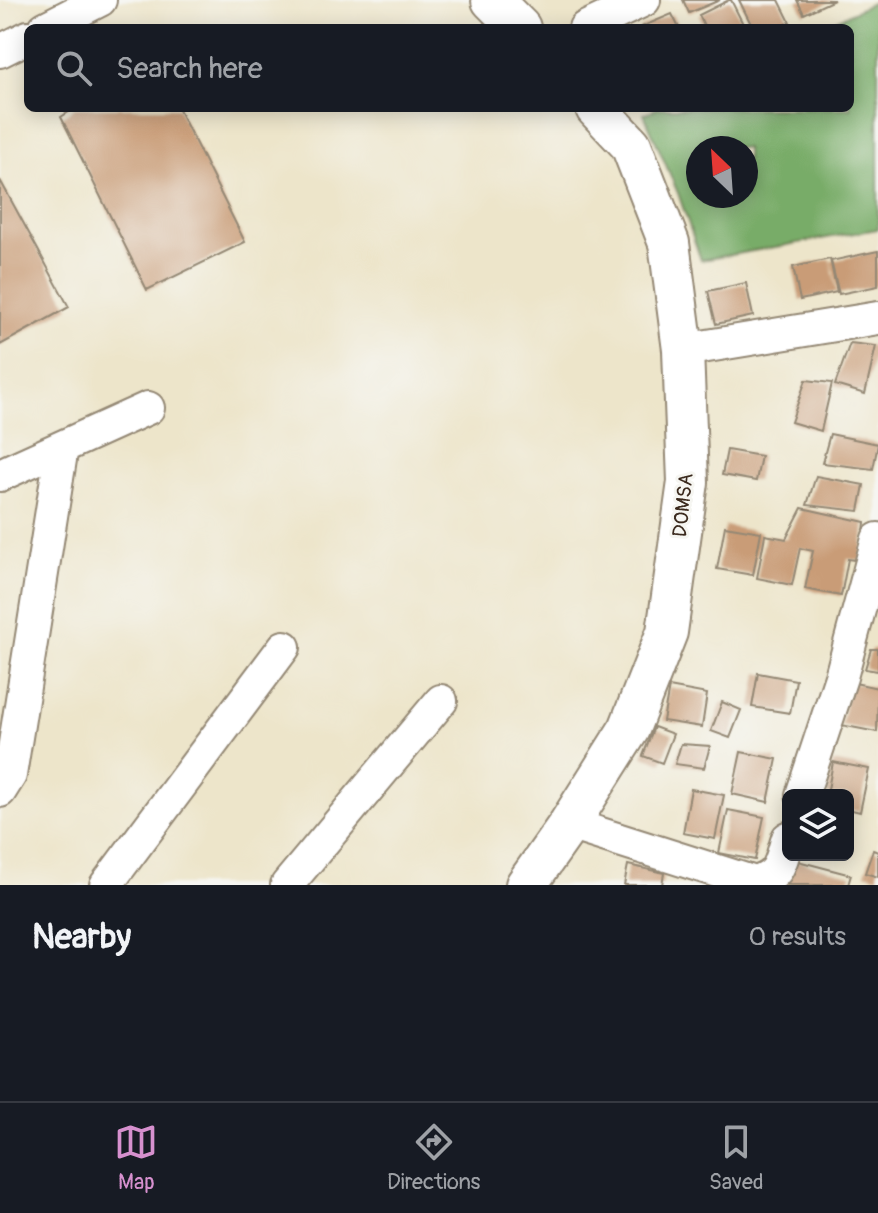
<!DOCTYPE html>
<html lang="en">
<head>
<meta charset="utf-8">
<style>
	:root { --surface:#171b24; --page:#242831; --text:#f1f3f6; --muted:#9ea1a6; --line:#363941; --accent:#d690ce }
	body { margin:0; font-family:Pangolin,sans-serif; background:var(--page); color:var(--text) }
	.controls { position:absolute; right:24px; bottom:24px; display:grid; overflow:hidden; border-radius:12px; box-shadow:0 4px 20px #0003 }
	.controls button { width:72px; height:72px; display:grid; place-items:center; padding:0; border:0; border-bottom:2px solid var(--line); background:var(--surface); color:var(--text); font:40px sans-serif }
	.compass { position:absolute; left:686px; top:136px; width:72px; height:72px; border-radius:50%; background:var(--surface); box-shadow:0 4px 20px #0003; rotate:335deg }
	.list { margin:0; padding:0; list-style:none }
	h2 { display:flex; justify-content:space-between; align-items:center; height:104px; margin:0; padding:0 32px; font-size:34px }
	h2 small { font-size:26px; font-weight:400; color:var(--muted) }
	.icon { flex:none; width:44px; height:44px; fill:none; stroke:currentColor; stroke-width:2; stroke-linecap:round; stroke-linejoin:round }
	.map { position:relative; flex:none; width:878px; height:885px; overflow:hidden }
	.search { position:absolute; background:var(--surface); box-shadow:0 4px 20px #0003; left:24px; right:24px; top:24px; height:88px; display:flex; align-items:center; gap:20px; box-sizing:border-box; padding:0 28px; border-radius:12px; color:var(--muted); font-size:30px }
	.sheet { height:216px; background:var(--surface) }
	nav { display:flex; justify-content:space-around; align-items:center; box-sizing:border-box; height:112px; border-top:2px solid var(--line); background:var(--surface); font-size:22px; color:var(--muted) }
	nav a { display:grid; justify-items:center; gap:4px }
	nav .on { color:var(--accent) }
	.map>svg:first-child { display:block }
	.forest { fill:#78ac68; stroke:#5a6b43; stroke-width:2; fill-rule:evenodd }
	.building { fill:#c99c77 }
	.lines { fill:none; stroke-linecap:round; stroke-linejoin:round }
	.minor-casing { stroke:#948874; stroke-width:36 }
	.major-casing { stroke:#948874; stroke-width:44 }
	.minor { stroke:#fff; stroke-width:32 }
	.major { stroke:#fff; stroke-width:40 }
	.labels { text-anchor:middle; dominant-baseline:central; stroke-width:6; stroke-linejoin:round; paint-order:stroke }
	.street-label { font-size:20px; fill:#3b2a1e; stroke:#f6f6f2 }
</style>
</head>
<body>
<div class="map">
<svg width="878" height="885" viewBox="0 0 878 885">
	<rect width="100%" height="100%" fill="#f6f6f2"/>
	<filter id="ink" filterUnits="userSpaceOnUse"><feTurbulence type="fractalNoise" baseFrequency=".0125" numOctaves="2"/><feDisplacementMap in="SourceGraphic" scale="16" xChannelSelector="R" yChannelSelector="G"/><feConvolveMatrix kernelMatrix="1 2 1 2 8 2 1 2 1" color-interpolation-filters="sRGB"/></filter>
	<filter id="wash" filterUnits="userSpaceOnUse"><feTurbulence type="fractalNoise" baseFrequency=".006" numOctaves="4" result="noise"/><feDisplacementMap in="SourceGraphic" scale="32" xChannelSelector="R" yChannelSelector="G"/><feGaussianBlur stdDeviation="1.8" result="paint"/><feColorMatrix in="noise" values="0 0 0 0 0 0 0 0 0 0 0 0 0 0 0 0 0 1.4 0 .05"/><feComposite in="paint" operator="in"/></filter>
	<g filter="url(#wash)">
		<rect width="100%" height="100%" fill="#ede5ca"/>
		<path class="forest" d="M878,0v229l-177,31 -23,-67 -34,-79 14,-6h192v-80h-30zM698,148h48v48h-48z"/>
		<g id="blocks">
			<path class="building" d="M683,0h37l-31,13z
				M729,0h2l14,28h-40l-6,-13z
				M739,0h40l11,22 -11,6h-26z
				M797,0h37l-30,14z
				M672,14l7,14h-40z
				M75,108h103l67,134 -98,48 -86,-173z
				M0,180l69,127 -69,38z
				M878,251v35l-39,8 -8,-33z
				M830,259l7,33 -37,8 -7,-33z
				M746,283l7,33 -37,8 -8,-33z
				M850,343l26,3 -11,48 -30,-9z
				M806,380l26,3 -11,48 -30,-9z
				M830,434l48,10 -5,25 -51,-6z
				M727,450l34,6 -5,25 -34,-6z
				M816,476l48,9 -5,26 -52,-6z
				M802,508l63,14 -4,39 -13,-2 -7,37 -36,-7 8,-38 -13,-3 -8,37 -35,-7 8,-43 21,4z
				M725,526l36,6 -8,43 -36,-6z
				M871,649h7v22l-13,-2z
				M758,673l38,7 -6,33 -38,-6z
				M850,682l28,6 -1,44 -36,-7z
				M669,687l38,7 -5,33 -39,-6z
				M722,702l19,8 -11,28 -19,-7z
				M654,727l19,7 -11,29 -19,-7z
				M681,744l29,2 -6,22 -29,-4z
				M741,752l36,7 -9,43 -36,-8z
				M833,762l36,7 -9,43 -12,-3v-14h-21z
				M691,789l33,6 -9,44 -32,-6z
				M728,810l36,7 -9,43 -36,-7z
				M873,850l5,2v25l-13,-4z
				M794,860l57,15 -3,10h-60z
				M628,865l36,8 -2,12h-38z"/>
		</g>
	</g>
	<g filter="url(#ink)">
		<use href="#blocks" fill-opacity="0" stroke="#948874" stroke-width="2"/>
		<g class="lines">
			<g class="minor-casing">
				<path id="minor" d="M45,28l55,-28
					M585,28l59,-28
					M0,51l28,-14
					M683,350l195,-32
					M0,475l148,-67
					M0,791l10,-16 52,-328
					M802,795l39,-118 37,-138
					M569,824l186,59c27,-8 25,-21 33,-45
					M106,885l178,-238
					M287,885l154,-184"/>
			</g>
			<g class="major-casing">
				<path id="major" d="M492,0l28,28
					M526,885l43,-61 60,-95 38,-97 21,-150 -5,-132 -14,-107 -38,-98 -35,-37"/>
			</g>
			<use href="#minor" class="minor"/>
			<use href="#major" class="major"/>
		</g>
	</g>
	<g class="labels">
		<g class="street-label">
			<text transform="translate(683 505) rotate(-84)">DOMSA</text>
		</g>
	</g>
</svg>
<div class="controls">
<button><svg class="icon" aria-label="layers" viewBox="0 0 24 24"><path d="M12 4l9 5-9 5-9-5zM3 14l9 5 9-5"/></svg></button>
</div>
<svg class="compass" viewBox="-18 -18 36 36"><path d="M0-13l5 13h-10z" fill="#e53935"/><path d="M0 13l5-13h-10z" fill="#9ea1a6"/></svg>
<div class="search"><svg class="icon" aria-label="search" viewBox="0 0 24 24"><circle cx="10" cy="10" r="6"/><path d="M15 15l6 6"/></svg>Search here</div>
</div>
<section class="sheet">
<h2>Nearby<small>0 results</small></h2>
<ul class="list">
</ul>
</section>
<nav>
<a class="on"><svg class="icon" aria-label="map" viewBox="0 0 24 24"><path d="M3 6l6-2 6 2 6-2v14l-6 2-6-2-6 2zM9 4v14M15 6v14"/></svg>Map</a>
<a><svg class="icon" aria-label="directions" viewBox="0 0 24 24"><path d="M12 3l9 9-9 9-9-9zM9 14v-3h6M13 9l2 2-2 2"/></svg>Directions</a>
<a><svg class="icon" aria-label="saved" viewBox="0 0 24 24"><path d="M7 4h10v16l-5-4-5 4z"/></svg>Saved</a>
</nav>
</body>
</html>
